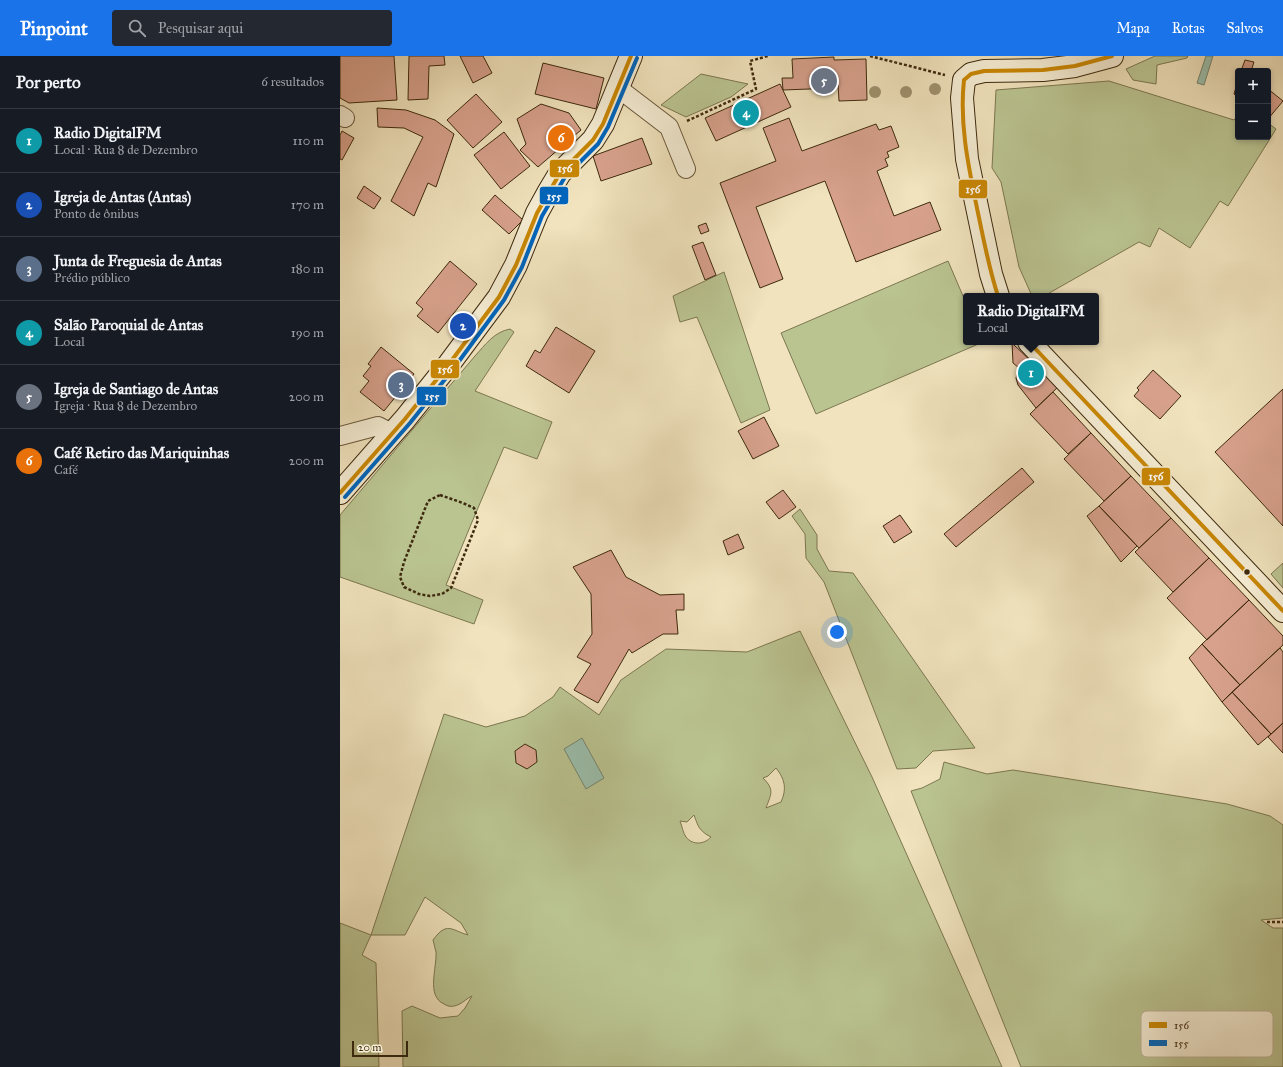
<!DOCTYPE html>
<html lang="pt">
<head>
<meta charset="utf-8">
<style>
	:root { --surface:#171b24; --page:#242831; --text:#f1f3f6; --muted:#9ea1a6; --line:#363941; --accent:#1a73e8 }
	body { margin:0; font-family:"IM FELL Great Primer",serif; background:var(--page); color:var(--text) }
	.controls { position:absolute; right:12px; top:12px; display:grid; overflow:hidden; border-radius:4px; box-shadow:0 2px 6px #0003 }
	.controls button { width:36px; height:36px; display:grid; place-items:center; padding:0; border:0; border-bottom:1px solid var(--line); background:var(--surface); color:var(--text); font:20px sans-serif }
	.scale { position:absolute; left:12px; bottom:10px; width:56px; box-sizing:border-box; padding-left:4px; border:2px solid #3e2a0e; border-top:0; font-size:11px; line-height:14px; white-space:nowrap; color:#3e2a0e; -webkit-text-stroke:3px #f5edd4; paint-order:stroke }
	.you { position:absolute; left:497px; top:576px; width:14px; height:14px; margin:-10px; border:3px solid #fff; border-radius:50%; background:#1a73e8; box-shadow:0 0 0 6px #1a73e833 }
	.badge { display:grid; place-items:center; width:26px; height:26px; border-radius:50%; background:var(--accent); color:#fff; font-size:13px; font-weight:700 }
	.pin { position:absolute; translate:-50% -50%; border:2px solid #fff; box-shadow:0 1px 4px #0006 }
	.popup { position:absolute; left:623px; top:237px; width:136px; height:52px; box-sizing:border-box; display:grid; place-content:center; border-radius:4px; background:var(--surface); filter:drop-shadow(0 1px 3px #0005); font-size:13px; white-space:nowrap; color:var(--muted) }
	.popup b { font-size:15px; color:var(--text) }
	.popup::after { content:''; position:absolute; left:50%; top:100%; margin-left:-8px; border:8px solid transparent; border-top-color:var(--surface) }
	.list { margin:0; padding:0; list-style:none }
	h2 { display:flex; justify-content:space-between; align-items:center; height:52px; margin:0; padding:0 16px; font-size:17px }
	h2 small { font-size:13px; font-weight:400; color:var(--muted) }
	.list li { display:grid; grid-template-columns:26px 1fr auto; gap:12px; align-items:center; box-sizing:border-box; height:64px; padding:0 16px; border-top:1px solid var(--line) }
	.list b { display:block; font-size:15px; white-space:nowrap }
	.list p { margin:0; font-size:13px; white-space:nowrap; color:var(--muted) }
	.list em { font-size:13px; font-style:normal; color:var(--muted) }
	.icon { flex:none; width:22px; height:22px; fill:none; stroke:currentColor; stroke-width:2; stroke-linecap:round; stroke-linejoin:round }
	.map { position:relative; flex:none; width:943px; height:1011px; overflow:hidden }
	header { display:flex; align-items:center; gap:24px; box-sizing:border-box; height:56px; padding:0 20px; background:var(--accent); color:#fff }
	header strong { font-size:19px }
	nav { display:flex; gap:22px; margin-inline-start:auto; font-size:14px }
	.search { width:280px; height:36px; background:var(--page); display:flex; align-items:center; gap:10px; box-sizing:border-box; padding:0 14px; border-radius:4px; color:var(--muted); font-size:15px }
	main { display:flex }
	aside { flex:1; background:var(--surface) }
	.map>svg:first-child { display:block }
	.green { fill:#bac491; stroke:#7c7750; fill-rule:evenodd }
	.water { fill:#9bbfac; stroke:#76836d }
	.building { fill:#d7a18c; stroke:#3e2a0e }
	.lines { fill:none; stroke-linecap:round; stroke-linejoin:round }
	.street-casing { stroke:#6a583a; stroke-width:20 }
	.secondary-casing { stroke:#3e2a0e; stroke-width:24 }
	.path { stroke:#3e2a0e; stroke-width:2.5; stroke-dasharray:3 2; stroke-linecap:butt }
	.street { stroke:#f5edd4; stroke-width:18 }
	.secondary { stroke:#f5edd4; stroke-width:22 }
	.bus-1-casing { stroke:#f5edd4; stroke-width:7 }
	.bus-2-casing { stroke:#f5edd4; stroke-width:7 }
	.bus-1 { stroke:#c98704; stroke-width:4 }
	.bus-2 { stroke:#0065bd; stroke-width:4 }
	.tree { fill:#9f926f }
	.bus-dot { fill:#3e2a0e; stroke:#f5edd4; stroke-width:1.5 }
	.key { fill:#f5edd4; stroke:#beb299; stroke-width:1 }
	.key-label { font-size:11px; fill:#3e2a0e }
	.line-badge { stroke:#f5edd4; stroke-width:1.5 }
	.badge-label { font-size:11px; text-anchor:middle; font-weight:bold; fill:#fff }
</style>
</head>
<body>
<header>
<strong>Pinpoint</strong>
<div class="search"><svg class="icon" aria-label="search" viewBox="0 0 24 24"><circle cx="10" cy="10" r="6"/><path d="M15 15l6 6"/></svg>Pesquisar aqui</div>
<nav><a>Mapa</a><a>Rotas</a><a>Salvos</a></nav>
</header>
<main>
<aside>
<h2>Por perto<small>6 resultados</small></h2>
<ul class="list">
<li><span class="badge" style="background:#0f9aa8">1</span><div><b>Radio DigitalFM</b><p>Local · Rua 8 de Dezembro</p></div><em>110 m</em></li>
<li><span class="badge" style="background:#1a4fb4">2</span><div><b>Igreja de Antas (Antas)</b><p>Ponto de ônibus</p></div><em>170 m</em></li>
<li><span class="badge" style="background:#5c6f8a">3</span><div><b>Junta de Freguesia de Antas</b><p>Prédio público</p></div><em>180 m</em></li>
<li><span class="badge" style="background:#0f9aa8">4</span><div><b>Salão Paroquial de Antas</b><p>Local</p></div><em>190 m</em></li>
<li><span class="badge" style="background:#6b7280">5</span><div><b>Igreja de Santiago de Antas</b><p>Igreja · Rua 8 de Dezembro</p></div><em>200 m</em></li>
<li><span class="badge" style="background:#e8710a">6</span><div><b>Café Retiro das Mariquinhas</b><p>Café</p></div><em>200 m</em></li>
</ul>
</aside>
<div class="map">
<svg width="943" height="1011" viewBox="0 0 943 1011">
	<rect width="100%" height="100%" fill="#f0e3bd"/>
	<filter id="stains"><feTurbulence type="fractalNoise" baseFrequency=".005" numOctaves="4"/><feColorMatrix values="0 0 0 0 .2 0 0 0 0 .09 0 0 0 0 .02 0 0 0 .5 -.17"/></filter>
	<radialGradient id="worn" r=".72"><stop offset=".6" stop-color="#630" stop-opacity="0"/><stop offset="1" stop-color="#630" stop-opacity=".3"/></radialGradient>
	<path class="green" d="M815,0h33l-1,2 -30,7 -1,19 -23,-4 -7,-11z
		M361,18l47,10 -17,13 -45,20 -25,-12z
		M769,25l125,39 4,-5v22h30v-14l8,6 -48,77 -8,-5 -30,47 -31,-20 -9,19 -11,-5 -95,54h-12l-13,-29 -18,-85 -9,-14 4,-78z
		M608,205l18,42v39h17l-167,72 -35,-81z
		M384,216l46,138 -29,13 -44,-106 -17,5 -7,-26z
		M170,273l4,3 -39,59 77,31 -15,37 -33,-12 -32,75 -26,63 37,15 -9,24 -134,-47v-62l135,-159c10,-11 19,-24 35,-27z
		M460,453l17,26v14l12,22 24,2 122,175 -42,3 -17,17 -19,1 -73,-187 -18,-24 -1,-24 -13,-18z
		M943,507v25l-12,-14z
		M460,575l72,146 130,290h-599l-1,-56 10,-5 28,12 18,-2 7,-8 7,-12c-5,2 -11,9 -18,10 -3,1 -7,0 -10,-2 -18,-8 -7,-36 -8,-52 -1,-4 -2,-8 -3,-12 14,-19 18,-10 35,-5l-7,-12 -36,-26 -20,38h-34l-9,20 14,8 3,104h-39v-144l31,12 73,-221 42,13 39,-11 28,-19 7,-10 39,28 22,-35 45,-31 81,3zM436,712c9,11 11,21 5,34l-15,6c5,-14 9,-18 -3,-30l5,-2zM354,759c4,11 5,16 17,22 -6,7 -18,9 -25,0 -3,-4 -4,-11 -6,-16l7,1z
		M604,706l43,12 26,-4 214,34 43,12 13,9v93l-22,2 12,8h10v139h-262l-110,-276 11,-3 18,-9z"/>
	<path class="water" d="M866,0h7l-9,29 -7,-2z
		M242,682l22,40 -18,11 -22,-40z"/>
	<path class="building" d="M0,0h54l3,44 -48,3 -9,-5z
		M69,0h35l1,9 -16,1 -1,33 -20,1z
		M120,0h23l9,17 -19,10z
		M494,1v3l32,-1 1,41 -28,1 -1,-16h-2v3l-53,2 -1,-12h11l-1,-19z
		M905,4l9,2 -3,9h-10z
		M203,7l61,15 -8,31 -61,-15z
		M898,24v17l-4,-3z
		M440,28l11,23 -75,34 -11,-23z
		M928,33l15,12 -15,18z
		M136,38l26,28 -29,26 -26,-28z
		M201,48l28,9 12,17 -43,37 -18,-17 6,-6 -9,-25z
		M37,52l29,2 29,10 19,14 -18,53 -8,-4 -14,33 -23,-15 32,-64 -19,-9 -26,-1z
		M449,62l13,33 74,-27 3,6 12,-4 8,21 -12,5 2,5 -4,2 3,7 -11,5 17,45 36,-14 11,28 -85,32 -31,-81 -69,26 27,72 -23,9 -40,-105 56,-22 -13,-33z
		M2,75l12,7 -12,22 -2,-1v-24z
		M164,76l26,34 -29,23 -27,-34z
		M302,82l10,26 -51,17 -8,-25z
		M24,130l17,12 -7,11 -17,-11z
		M155,139l28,25 -14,14 -27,-24z
		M366,167l3,8 -8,3 -3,-8z
		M363,186l13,33 -11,5 -13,-34z
		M110,205l27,23 -39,49 -21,-17 6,-7 -7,-6z
		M216,271l39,24 -26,42 -43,-27 9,-16 5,3z
		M672,287l46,44 -22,21 -18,-23 -2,-7 3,-10 -6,-5z
		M41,291l33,27 -30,37 -24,-19 9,-11 -6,-5 8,-10 -3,-2z
		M813,314l28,26 -21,23 -26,-23 5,-6 -2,-2z
		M943,333v137l-68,-74z
		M713,336l38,41 -23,21 -38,-40z
		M424,361l15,29 -26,13 -15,-28z
		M751,377l40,43 -27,25 -40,-42z
		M682,412l12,14 -78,65 -12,-13z
		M791,420l40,42 -32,30 -40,-42z
		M443,434l13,17 -17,12 -13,-17z
		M759,450l38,40 -16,16 -34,-46z
		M560,459l12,17 -18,11 -11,-17z
		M831,462l38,40 -36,34 -38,-40z
		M398,478l6,14 -16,7 -5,-14z
		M271,494l15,27 34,18 24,-1v16h-8l2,24h-15l-31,19 -3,-4 -31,54 -24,-13 17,-26 -14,-7 15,-23 -1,-40 -18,-27z
		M869,502l40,42 -42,40 -40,-42z
		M909,544l34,36v9l-43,40 -38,-41z
		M862,588l38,41 -18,17 -33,-44z
		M940,592l3,4v71l-12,11 -39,-42z
		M892,636l39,42 -13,11 -36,-43z
		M943,667v30l-15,-16z
		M185,688l11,6 1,12 -10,7 -11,-6 -1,-12z"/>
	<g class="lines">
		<g class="street-casing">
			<path id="street" d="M278,32l51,39 17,42
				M0,59l5,3
				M0,380l38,-10 14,7"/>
		</g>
		<g class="secondary-casing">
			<path id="secondary" d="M658,240l-7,-22 -24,-115 -5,-61 2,-18 7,-6 13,-3 59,-1 32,-4 37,-10
				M689,286l254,269
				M0,437l65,-74 44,-55 50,-67 17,-32 21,-52 11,-20 12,-20 33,-33 10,-16 28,-68"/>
		</g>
		<path class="path" d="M530,0l75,19
			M347,65l69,-32 -6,-28 18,-5
			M100,439l23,8 11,5 4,12 -27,68 -9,6 -12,2 -11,-2 -15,-7 -4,-10 4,-15 24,-61z
			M927,866h16"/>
		<use href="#street" class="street"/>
		<use href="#secondary" class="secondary"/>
		<g class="bus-1-casing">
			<path id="bus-1" d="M624,24c-5,45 5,89 14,133 6,28 11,56 20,83
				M624,24l7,-6 13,-3 59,-1 32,-4 37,-10
				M689,286l254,269
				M0,437l65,-74 44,-55 50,-67 17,-32 21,-52 23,-40 33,-33 10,-16 28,-68"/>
		</g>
		<g class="bus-2-casing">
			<path id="bus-2" d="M5,441l65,-74 44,-55 50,-68 18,-33 20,-51 23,-39 33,-33 10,-17 29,-69"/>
		</g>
		<use href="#bus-1" class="bus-1"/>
		<use href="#bus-2" class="bus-2"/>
	</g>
	<g class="tree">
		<circle cx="595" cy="33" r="6"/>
		<circle cx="535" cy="36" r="6"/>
		<circle cx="566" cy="36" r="6"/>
	</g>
	<circle class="bus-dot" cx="907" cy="516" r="3.5"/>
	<rect x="801" y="955" width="132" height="46" rx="6" class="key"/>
	<rect x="809" y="966" width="18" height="6" fill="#c98704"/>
	<rect x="809" y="984" width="18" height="6" fill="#0065bd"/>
	<g class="key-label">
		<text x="834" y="973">156</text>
		<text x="834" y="991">155</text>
	</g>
	<g class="line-badge">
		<rect x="209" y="103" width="31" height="19" rx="4" fill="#c98704"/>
		<rect x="618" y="123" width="30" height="20" rx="4" fill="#c98704"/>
		<rect x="199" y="130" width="30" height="19" rx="4" fill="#0065bd"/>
		<rect x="90" y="303" width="30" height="20" rx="4" fill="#c98704"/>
		<rect x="76" y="330" width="31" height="20" rx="4" fill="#0065bd"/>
		<rect x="801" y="411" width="30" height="19" rx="4" fill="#c98704"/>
	</g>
	<g class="badge-label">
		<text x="225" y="116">156</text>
		<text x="633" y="137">156</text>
		<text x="214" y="144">155</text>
		<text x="105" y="317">156</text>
		<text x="92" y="344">155</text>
		<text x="816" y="424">156</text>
	</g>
	<rect width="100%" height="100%" filter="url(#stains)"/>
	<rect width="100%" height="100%" fill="url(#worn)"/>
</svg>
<div class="controls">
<button>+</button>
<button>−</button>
</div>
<div class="scale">20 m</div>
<div class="you"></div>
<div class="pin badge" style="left:691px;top:317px;background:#0f9aa8">1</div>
<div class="popup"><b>Radio DigitalFM</b>Local</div>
<div class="pin badge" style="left:123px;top:270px;background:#1a4fb4">2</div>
<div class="pin badge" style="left:61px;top:329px;background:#5c6f8a">3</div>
<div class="pin badge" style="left:406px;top:57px;background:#0f9aa8">4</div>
<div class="pin badge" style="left:484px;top:25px;background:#6b7280">5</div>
<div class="pin badge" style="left:221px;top:82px;background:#e8710a">6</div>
</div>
</main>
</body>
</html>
